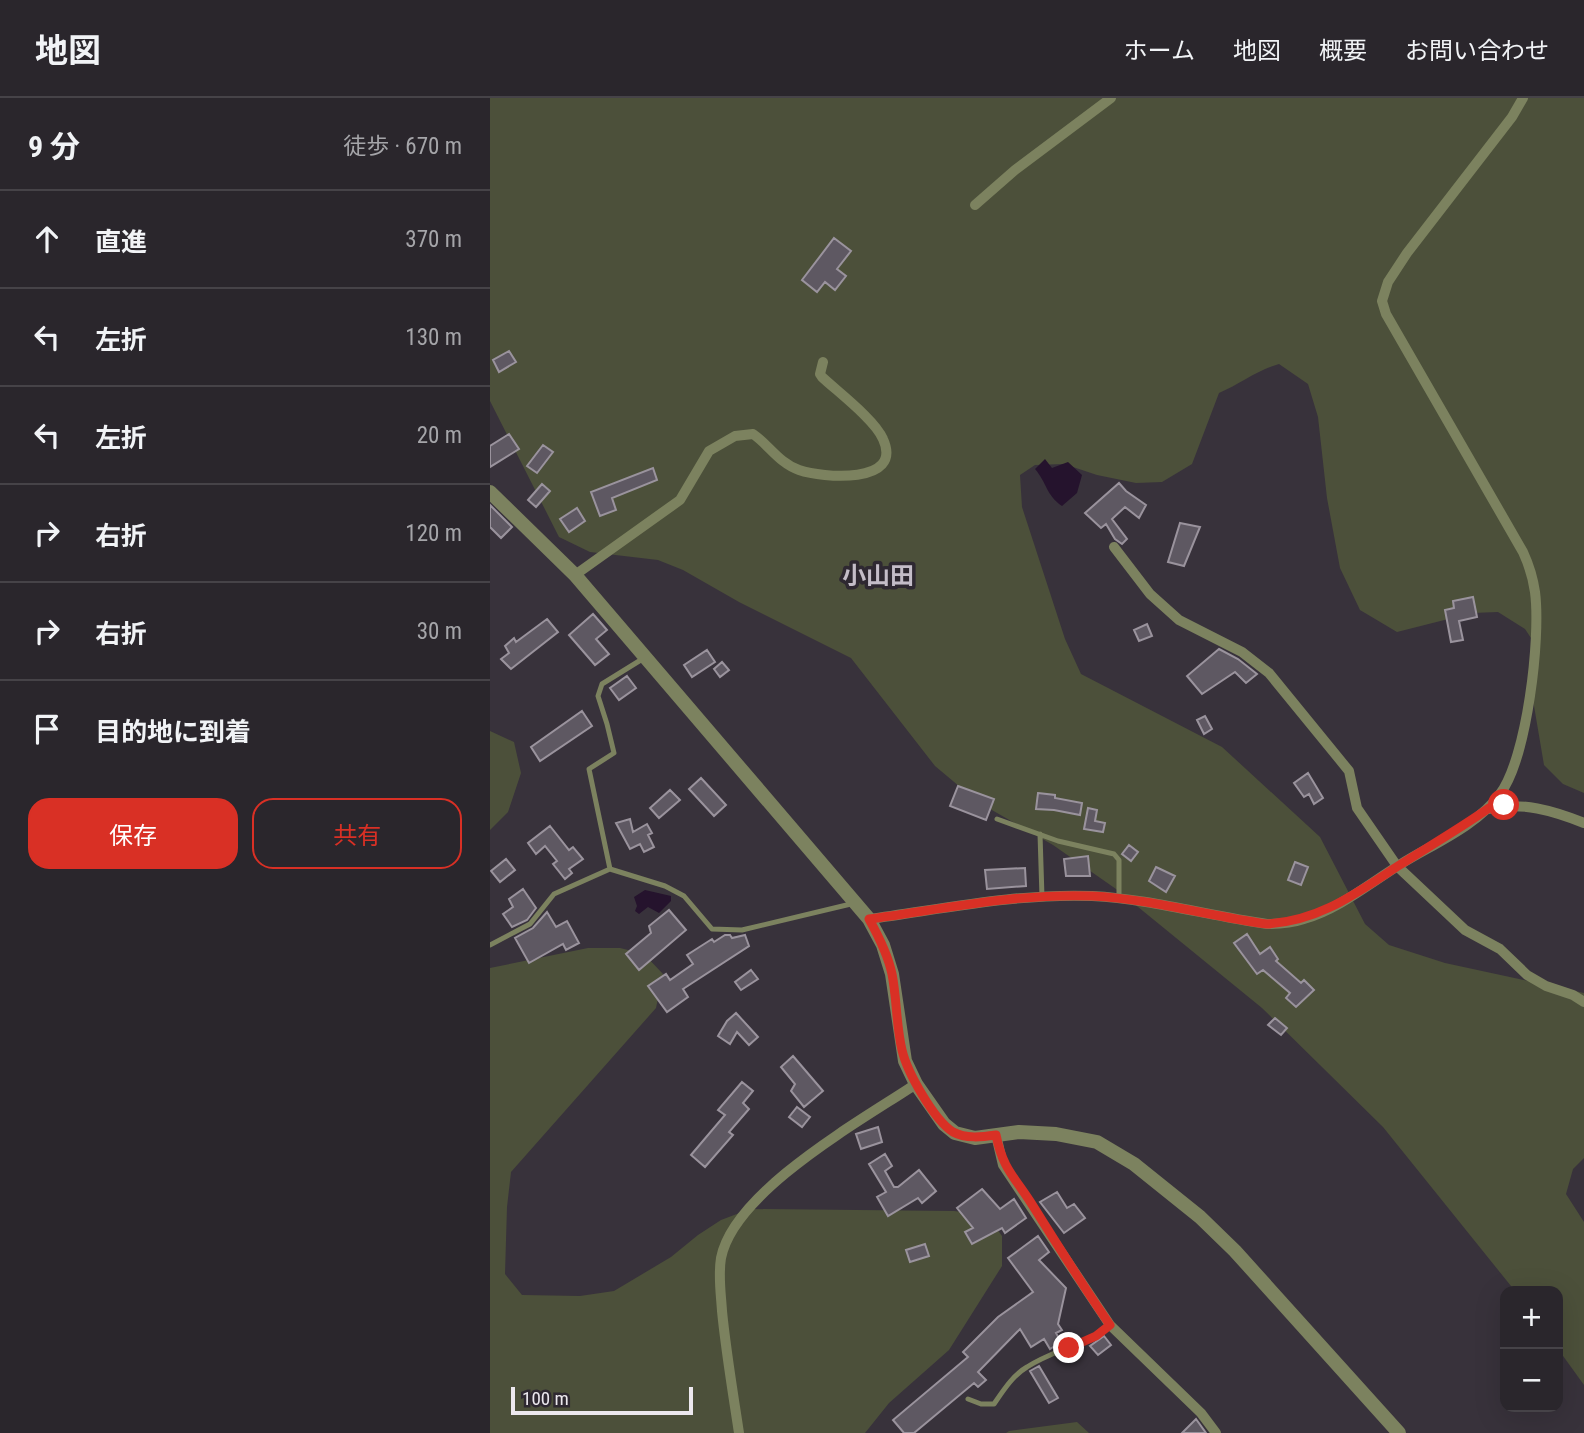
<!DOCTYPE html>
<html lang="ja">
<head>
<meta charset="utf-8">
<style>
	:root { --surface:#2a262c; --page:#322e34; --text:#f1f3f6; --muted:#a5a5a9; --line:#464348; --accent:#d93025 }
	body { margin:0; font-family:"Roboto Condensed","Noto Sans JP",sans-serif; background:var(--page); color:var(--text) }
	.controls { position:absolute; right:21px; bottom:21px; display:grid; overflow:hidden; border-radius:14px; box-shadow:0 7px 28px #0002 }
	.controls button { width:63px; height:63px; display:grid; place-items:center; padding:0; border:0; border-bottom:2px solid var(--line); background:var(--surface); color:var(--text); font:35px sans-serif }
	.scale { position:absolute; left:21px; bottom:18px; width:182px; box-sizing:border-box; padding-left:7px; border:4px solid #ece8ee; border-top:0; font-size:19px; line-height:24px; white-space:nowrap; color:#ece8ee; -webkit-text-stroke:5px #2e2831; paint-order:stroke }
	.stop { position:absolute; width:21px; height:21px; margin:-16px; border:5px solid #d93025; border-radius:50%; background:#fff }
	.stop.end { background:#d93025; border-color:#fff; box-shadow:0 2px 7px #0008 }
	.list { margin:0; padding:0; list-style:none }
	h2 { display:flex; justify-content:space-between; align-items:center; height:91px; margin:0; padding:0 28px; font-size:30px }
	h2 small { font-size:23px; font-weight:400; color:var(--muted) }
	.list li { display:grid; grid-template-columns:46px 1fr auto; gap:21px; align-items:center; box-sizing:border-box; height:98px; padding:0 28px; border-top:2px solid var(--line) }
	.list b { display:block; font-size:26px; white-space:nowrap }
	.list em { font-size:23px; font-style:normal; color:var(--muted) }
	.actions { display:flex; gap:14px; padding:21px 28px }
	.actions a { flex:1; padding:16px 0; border:2px solid var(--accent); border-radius:21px; text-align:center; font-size:24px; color:var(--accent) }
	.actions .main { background:var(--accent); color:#fff }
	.icon { flex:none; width:38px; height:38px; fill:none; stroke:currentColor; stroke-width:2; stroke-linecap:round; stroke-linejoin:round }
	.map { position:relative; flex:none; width:1094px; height:1335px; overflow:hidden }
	header { display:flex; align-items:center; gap:42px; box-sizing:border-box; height:98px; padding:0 35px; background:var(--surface); border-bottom:2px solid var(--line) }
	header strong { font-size:33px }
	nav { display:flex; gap:38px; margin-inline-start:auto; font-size:24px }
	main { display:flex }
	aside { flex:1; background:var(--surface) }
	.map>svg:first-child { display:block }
	.green { fill:#4c503a }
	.water { fill:#25132d }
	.building { fill:#5e5862; stroke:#9a939d; stroke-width:2 }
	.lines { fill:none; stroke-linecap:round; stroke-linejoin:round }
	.service { stroke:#7c825f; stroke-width:5 }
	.minor { stroke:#7c825f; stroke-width:10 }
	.tertiary { stroke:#7c825f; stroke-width:14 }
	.route { stroke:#d93025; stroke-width:9 }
	.labels { text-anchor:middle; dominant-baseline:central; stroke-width:7; stroke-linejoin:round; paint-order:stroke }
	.quarter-label { font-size:24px; font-weight:bold; fill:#c4bdc8; stroke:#2e2831 }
</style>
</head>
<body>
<header>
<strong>地図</strong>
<nav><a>ホーム</a><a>地図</a><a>概要</a><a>お問い合わせ</a></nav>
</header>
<main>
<aside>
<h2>9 分<small>徒歩 · 670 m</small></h2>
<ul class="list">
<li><svg class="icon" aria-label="ahead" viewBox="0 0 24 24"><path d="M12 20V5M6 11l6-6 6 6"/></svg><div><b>直進</b></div><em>370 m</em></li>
<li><svg class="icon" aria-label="left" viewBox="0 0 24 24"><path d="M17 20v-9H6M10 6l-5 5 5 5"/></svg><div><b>左折</b></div><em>130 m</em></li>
<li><svg class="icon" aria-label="left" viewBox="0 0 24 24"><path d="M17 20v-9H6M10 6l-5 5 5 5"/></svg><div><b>左折</b></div><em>20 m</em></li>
<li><svg class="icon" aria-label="right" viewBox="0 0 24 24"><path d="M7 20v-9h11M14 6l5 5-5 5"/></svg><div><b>右折</b></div><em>120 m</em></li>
<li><svg class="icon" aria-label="right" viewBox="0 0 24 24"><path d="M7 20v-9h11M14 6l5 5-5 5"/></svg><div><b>右折</b></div><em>30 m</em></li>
<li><svg class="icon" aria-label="arrive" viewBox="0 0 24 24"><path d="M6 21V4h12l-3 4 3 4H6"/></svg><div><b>目的地に到着</b></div></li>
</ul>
<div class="actions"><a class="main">保存</a><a>共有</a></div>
</aside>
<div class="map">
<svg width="1094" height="1335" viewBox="0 0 1094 1335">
	<rect width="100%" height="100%" fill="#38323b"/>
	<path class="green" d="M0,0h1094v695l-21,-9 -19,-19 -11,-65 2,-56 -10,-15 -27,-17 -26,1 -75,19 -37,-22 -20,-42 -13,-70 -9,-81 -10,-33 -29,-20c-22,6 -39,20 -60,29l-27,71 -30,18 -26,1 -39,-8 -33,-11 -29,1 -15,10 2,32 43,132 16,35 141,73 98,90 45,87 24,21 56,18 139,30v165l-11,11 -7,25 18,28v163l-26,-36v-58h-43l-132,-164 -121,-119 -146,-119 -63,-44 -75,-43 -43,-36 -84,-108 -112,-56 -56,-32 -25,-10 -68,-8 -31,-15 -69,-136z
		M0,633l24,11 7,31 -13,39 -18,18z
		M98,850h32l24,6 19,20 -7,34 -145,164 -4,35 -2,67 17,21 58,1 34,-5 57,-34 27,-22 23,-15 29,-11 204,2 33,4 15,21v30l-53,84 -60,53 -24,30h-375v-465z
		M587,1324l12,11h-83l3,-2z"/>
	<path class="water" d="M555,361l7,9 16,-6 14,13 -5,18 -15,13c-16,-11 -15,-23 -27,-37z
		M155,792l26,6v5l-12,12 -11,-6 -9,7 -4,-3 2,-5 -3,-9z"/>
	<path class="building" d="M344,140l17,13 -14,18 9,7 -11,14 -10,-8 -8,10 -15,-12z
		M19,253l7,11 -17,10 -6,-12z
		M19,336l10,15 -29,18v-21z
		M53,347l10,7 -16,21 -10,-7z
		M163,370l4,12 -45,18 4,12 -16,6 -9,-24z
		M629,385l7,8 20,14 -7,13 -14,-11 -13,12 15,20 -5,5 -7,-5 -9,-15 -5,4 -16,-15z
		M52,386l8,7 -14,16 -8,-7z
		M0,407l22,22 -11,11 -11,-11z
		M87,410l8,13 -16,11 -9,-13z
		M690,425l20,4 -16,39 -16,-4z
		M983,499l4,20 -18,4 4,19 -12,2 -6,-32 9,-2 -1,-7z
		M103,516l14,16 -11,9 13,15 -14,11 -26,-30z
		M57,521l11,13 -47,37 -10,-10 8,-6 -4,-7 9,-8 2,4z
		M657,526l5,12 -13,5 -5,-11z
		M729,551l19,10 19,15 -11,9 -11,-11 -33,22 -15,-18z
		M217,552l8,12 -23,15 -8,-12z
		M232,564l7,8 -9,7 -6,-8z
		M137,578l9,12 -17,12 -9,-12z
		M92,613l10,15 -52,35 -9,-14z
		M715,618l7,13 -8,5 -7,-14z
		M818,675l15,25 -9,6 -5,-10 -5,3 -10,-14z
		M211,680l25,27 -12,11 -25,-27z
		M468,688l36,13 -8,21 -36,-14z
		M180,692l10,10 -21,18 -9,-10z
		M548,695l17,2v3l27,5 -2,12 -26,-5 -18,-1z
		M598,710l9,2 -2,11 10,2 -2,9 -19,-3z
		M140,721l3,13 14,-8 5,9 -4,2 6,12 -10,5 -4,-8 -10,5 -14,-26z
		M60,728l19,24 4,-3 10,12 -14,10 3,4 -7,6 -12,-15 4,-3 -12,-15 -9,8 -8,-11z
		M639,747l9,7 -7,9 -9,-7z
		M598,758l2,20h-24l-2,-17z
		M16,761l9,11 -15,12 -9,-11z
		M805,764l13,5 -7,18 -13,-5z
		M666,769l19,9 -9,16 -17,-11z
		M535,770l1,18 -39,3 -2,-19z
		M33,791l13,19 -9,12 -15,7 -9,-13 10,-7 -4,-8z
		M179,812l17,20 -47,40 -13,-16 25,-21 -2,-7z
		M57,814l9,15 11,-6 12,22 -13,7 -3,-6 -34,19 -14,-25 18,-10z
		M757,836l13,20 10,-7 8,12 -2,2 25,22 3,-3 10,10 -18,17 -10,-9 4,-5 -27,-23 -6,4 -23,-31z
		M235,837h5l2,3 13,-3 4,11 -66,43 5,8 -21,15 -19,-26 18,-12 4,6 23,-16 -6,-9 25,-16 2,3z
		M261,872l7,9 -17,11 -6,-8z
		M246,915l22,24 -9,8 -12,-13 -7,12 -12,-8 9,-15z
		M785,920l12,10 -6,7 -13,-10z
		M303,958l30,35 -19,16 -13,-16 4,-7 -14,-17z
		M252,984l11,9 -10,12 6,6 -20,23 4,3 -28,32 -14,-12 34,-40 -7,-5z
		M307,1009l13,10 -8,10 -13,-10z
		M388,1029l4,15 -21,7 -5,-15z
		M395,1056l7,12 -7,5 9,16h4l21,-17 17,21 -14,12 -4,-5 -30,18 -11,-19 9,-5 -17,-28z
		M492,1091l18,20 14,-10 12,19 -21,15 -3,-5 -30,16 -7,-12 8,-4 -16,-20z
		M567,1094l10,16 7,-4 11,14 -21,15 -24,-31z
		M548,1138l11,16 -10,8 27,28 -8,36 4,6 -6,3 5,9 -11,7 -6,-10 -13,8 -11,-18 -42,43 8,8 -8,7 -4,-4 -60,50h-10l-11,-13 75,-63 -5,-5 35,-35 35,-25 -25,-34z
		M435,1146l4,12 -19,6 -4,-12z
		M614,1238l7,9 -13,10 -8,-9z
		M549,1268l19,32 -9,5 -19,-32z
		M706,1321l10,14h-24z"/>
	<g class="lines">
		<path class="service" d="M507,721l61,22 56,13 5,6v38
			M550,736l2,63
			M120,771l-21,-100 25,-16 -7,-29 -9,-28 4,-12 42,-26
			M0,847l40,-21 24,-30 56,-25 55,17 19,10 28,33 30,1 113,-27
			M478,1301l13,5h13c9,-13 19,-29 33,-37 26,-17 58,-22 83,-42"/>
		<path class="minor" d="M485,107l40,-35 96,-72
			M624,449l36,47 29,26 63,32 27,21 80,98 8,37 40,58 68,64 35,19 27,26 19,11 27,9 11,7
			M85,477l105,-75 29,-49 26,-15 18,-2c16,11 26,29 46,36 23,8 105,15 84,-31 -8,-19 -45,-47 -61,-62l-2,-3 3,-12
			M999,711c32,-8 65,2 95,14
			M379,821c74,-10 149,-26 223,-23 59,3 117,20 175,28 12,0 25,-1 37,-5 35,-10 66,-36 97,-55 32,-20 76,-38 99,-70 27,-36 41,-156 35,-202 -2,-14 -6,-27 -12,-40l-137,-238 -4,-13 6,-19 19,-29 105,-136 11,-19
			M506,1037l7,30 107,160 91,88 15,20
			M249,1335c-6,-40 -13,-81 -17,-122 -1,-17 -4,-35 -1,-53 13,-67 141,-138 195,-174"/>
		<path class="tertiary" d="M0,394l85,83 294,344 14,26 9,29 13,87 11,23 28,40 11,9 20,5 44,-6 37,2 41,8 37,22 66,53 35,34 164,182"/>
	</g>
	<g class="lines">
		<path class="route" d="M579,1250l27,-12 14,-11c-27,-39 -52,-79 -77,-119 -18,-29 -30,-36 -37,-71 -14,2 -30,4 -43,-3 -19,-12 -46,-60 -51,-82 -6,-25 -5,-51 -10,-76 -4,-19 -13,-37 -23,-55 74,-10 149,-26 223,-23 59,3 117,20 175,28 52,-3 88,-30 131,-58 30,-19 61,-37 91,-58l15,-3"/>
	</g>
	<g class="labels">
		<g class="quarter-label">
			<text x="388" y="478">小山田</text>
		</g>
	</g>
</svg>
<div class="controls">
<button>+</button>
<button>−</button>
</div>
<div class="scale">100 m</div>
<div class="stop" style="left:1014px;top:707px"></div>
<div class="stop end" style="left:579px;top:1250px"></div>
</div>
</main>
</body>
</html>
